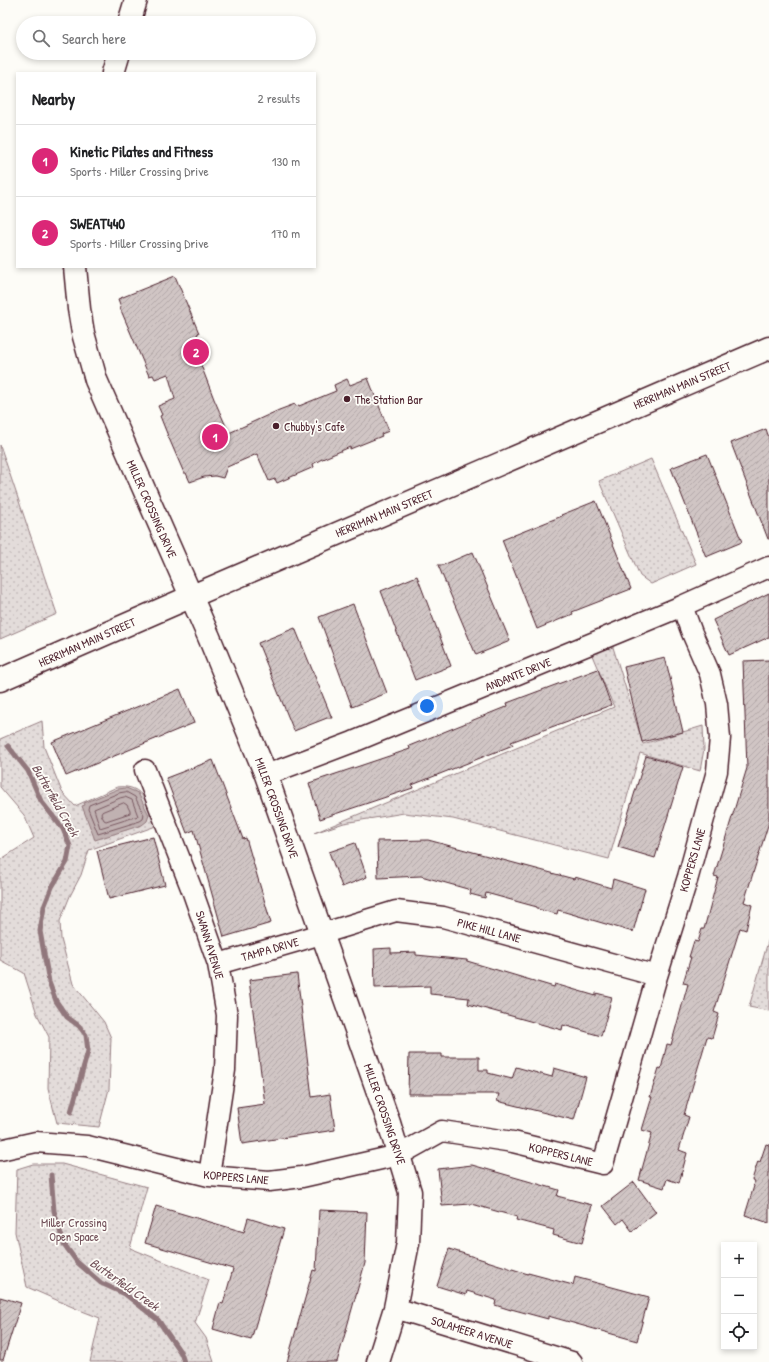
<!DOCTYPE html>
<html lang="en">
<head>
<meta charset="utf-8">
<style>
	:root { --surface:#fff; --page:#f2f2f2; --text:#202124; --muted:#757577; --line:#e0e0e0; --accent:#db2777 }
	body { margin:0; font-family:"Patrick Hand",sans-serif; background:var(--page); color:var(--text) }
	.controls { position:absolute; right:12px; bottom:12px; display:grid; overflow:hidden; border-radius:0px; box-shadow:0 2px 6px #0003 }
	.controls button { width:36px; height:36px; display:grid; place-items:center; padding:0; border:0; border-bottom:1px solid var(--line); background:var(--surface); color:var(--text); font:20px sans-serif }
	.you { position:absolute; left:427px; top:706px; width:14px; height:14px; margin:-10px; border:3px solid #fff; border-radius:50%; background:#1a73e8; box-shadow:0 0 0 6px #1a73e833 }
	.badge { display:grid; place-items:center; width:26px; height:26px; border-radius:50%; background:var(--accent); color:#fff; font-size:13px; font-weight:700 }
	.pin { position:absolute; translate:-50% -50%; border:2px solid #fff; box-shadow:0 1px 4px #0006 }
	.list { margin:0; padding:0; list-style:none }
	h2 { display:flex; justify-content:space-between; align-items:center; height:52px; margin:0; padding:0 16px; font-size:17px }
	h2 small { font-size:13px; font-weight:400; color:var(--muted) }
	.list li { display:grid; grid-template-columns:26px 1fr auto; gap:12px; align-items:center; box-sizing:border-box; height:72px; padding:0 16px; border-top:1px solid var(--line) }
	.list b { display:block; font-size:15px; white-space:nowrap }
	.list p { margin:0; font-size:13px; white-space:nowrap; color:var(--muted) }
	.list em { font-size:13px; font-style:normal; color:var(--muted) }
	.icon { flex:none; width:22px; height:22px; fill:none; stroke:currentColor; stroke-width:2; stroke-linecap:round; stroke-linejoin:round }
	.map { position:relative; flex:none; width:769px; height:1362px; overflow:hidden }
	.search { position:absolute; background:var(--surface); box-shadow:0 2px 6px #0003; left:16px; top:16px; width:300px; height:44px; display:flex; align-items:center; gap:10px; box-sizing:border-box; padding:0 14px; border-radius:22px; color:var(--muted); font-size:15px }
	.panel { position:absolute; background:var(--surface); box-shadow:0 2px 6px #0003; left:16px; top:72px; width:300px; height:196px; border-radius:0px }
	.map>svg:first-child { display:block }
	.grass { fill:url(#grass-dots); stroke:#967e82 }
	.water { fill:#c0b1b1; stroke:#91777b }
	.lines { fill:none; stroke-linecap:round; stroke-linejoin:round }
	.shore { stroke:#795961; stroke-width:1 }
	.stream { stroke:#91777b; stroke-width:5 }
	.building { fill:url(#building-hatch); stroke:#4a1f2b }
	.street-casing { stroke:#4a1f2b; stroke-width:23 }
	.secondary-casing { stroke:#4a1f2b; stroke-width:25 }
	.street { stroke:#fdfcf7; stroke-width:20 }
	.secondary { stroke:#fdfcf7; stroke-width:22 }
	.poi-dot { fill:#4a1f2b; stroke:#fdfcf7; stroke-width:1.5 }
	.labels { text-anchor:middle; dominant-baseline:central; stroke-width:3.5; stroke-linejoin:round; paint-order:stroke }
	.street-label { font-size:12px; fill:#4a1f2b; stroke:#fdfcf7 }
	.poi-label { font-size:12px; fill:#4a1f2b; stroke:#fdfcf7; text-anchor:start }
	.park-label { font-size:12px; fill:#704e57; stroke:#fdfcf7 }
	.water-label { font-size:13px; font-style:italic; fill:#73525a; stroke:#fdfcf7 }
</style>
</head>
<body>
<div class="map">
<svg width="769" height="1362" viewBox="0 0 769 1362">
	<defs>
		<pattern id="grass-dots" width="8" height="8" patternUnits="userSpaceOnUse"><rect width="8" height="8" fill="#e3dcda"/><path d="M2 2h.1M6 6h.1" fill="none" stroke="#c4bcbb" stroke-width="1.8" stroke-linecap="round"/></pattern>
		<pattern id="building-hatch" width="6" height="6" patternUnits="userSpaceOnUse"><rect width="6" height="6" fill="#d0c5c4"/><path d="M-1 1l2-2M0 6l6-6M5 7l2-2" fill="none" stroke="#b4a9a9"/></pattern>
	</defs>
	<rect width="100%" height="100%" fill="#fdfcf7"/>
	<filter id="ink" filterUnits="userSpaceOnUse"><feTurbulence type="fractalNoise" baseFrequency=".025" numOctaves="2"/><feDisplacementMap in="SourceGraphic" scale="8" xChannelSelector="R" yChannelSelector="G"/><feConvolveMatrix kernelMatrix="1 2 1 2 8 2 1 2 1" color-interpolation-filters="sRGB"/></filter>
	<g filter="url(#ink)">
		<path class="grass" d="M0,445l57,169 -57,25z
			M651,459l45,105 -45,20 -11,-8 -41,-95z
			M612,644l31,100 60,-18 1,23 -4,22 -60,-18 -31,106 -156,-40 -49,-6 -60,10 -30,10 300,-126 -23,-54z
			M42,721l2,26 18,45 13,14 42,-19c28,-3 30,18 39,39l-67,24 -8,25 -11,21 -10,25 1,18 12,45 31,38 7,16 -2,51 -10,38 -42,-4 -9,-35 1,-51 -12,-23 -13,-41 -24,-13v-100l34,-22 -10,-23 -24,-28v-48z
			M769,938v73l-20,-4z
			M33,1164h29l85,23 -17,61 79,32 -14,43 11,15 8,24h-124l10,-44 -23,-9 -50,-22 -12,-55 2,-63z"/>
		<path class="water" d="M126,788l12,5 11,22 -2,6 -5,4 -47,15 -13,-34 3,-1 -1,-2 34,-14z"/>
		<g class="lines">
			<path class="shore" d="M126,792l9,5 9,18 -1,4 -3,2 -42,13 -10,-25 1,-4 30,-12z
				M125,797l7,3 6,16 -38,12 -6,-19 26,-11z
				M124,803l3,2 3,6v2l-24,8 -2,-1 -3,-6 1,-2z"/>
			<path class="stream" d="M8,746l20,25 13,30 22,28 7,17 -3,16 -15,25 -8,20 -4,24 9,51 7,19 11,16 12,9 7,9 2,16 -17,61
				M51,1175l3,36 10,33 13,18 24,21 24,11 33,26 23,33 3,9"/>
		</g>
		<path class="building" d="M175,276l24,57 -2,1 9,24 -7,2 15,39 15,34 50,-23 16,-6 1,2 3,-1v1l37,-15 -2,-6 13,-6 3,6 18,-7 21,53 -8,3 1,2 -32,13v-2l-30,13 -7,4 1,3 -37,16 -2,-4 -6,2 -12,-27 -30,13 -4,11 -8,-2 -11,1 -14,5 -4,-9h-2l-16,-37 -8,-20 2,-1 -4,-9 17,-7 -7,-25 -13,5 -2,-4 -4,1 -29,-68 1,-1 -3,-8z
			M766,429l3,9v101h-1l-37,-96z
			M707,454l35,88 -36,15 -35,-89z
			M596,501l35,88 -59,23 1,2 -36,15 -35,-89 60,-24 -1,-1z
			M473,552l37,89 -34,14 -38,-90h5z
			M417,576l34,90 -36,14 -34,-89z
			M769,593v44l-40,18 -16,-35z
			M353,604l34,89 -35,14 -33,-90z
			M295,628l37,90h-5l-33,13 -36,-88z
			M665,657l18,75 -41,10 -18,-75z
			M769,660v162l-25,80 8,3 -6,25 -6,-2 -26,84 5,2 -7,24 -5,-1 -23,78 5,2 -10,33 8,3 -8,30 -12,-4 -3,9 -25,-8 13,-47 -10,-3 10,-33h-2l9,-29 2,1 6,-25 4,1 17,-61 -5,-1 8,-26h-2l5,-16 4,1 4,-13h2l14,-52 -4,-1 33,-108 -4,-107z
			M598,669l13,36 -100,37 2,3 -101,40 1,3 -93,31 -11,-36 101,-34 -1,-3 99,-40 -1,-3z
			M180,689l14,34 -128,53 -14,-34z
			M646,756l37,11 -28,91 -37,-11z
			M213,760l30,79 3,-1 25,85 -47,14 -30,-107 -7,3 -21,-55z
			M153,837l12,48 -56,14 -12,-48z
			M428,840l146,39 1,-2 36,11 2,-9 32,10 -12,43 -75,-22 -1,4 -20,-5v-2l-51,-14 -1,5 -15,-4 1,-4 -50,-14 -43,2 -1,-37z
			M355,843l12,34 -25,10 -13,-35z
			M391,948v5l25,-1v3l51,5v1l87,26 1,-3 41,12v-3l16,4 -11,39 -38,-11 -1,5 -94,-26 1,-6 -39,-4v-8l-55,2 -1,-39z
			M297,974l15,123 18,-3 5,36 -93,14 -5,-36 28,-4 -16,-124z
			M409,1054h33v3h37v13h9v3l24,6 4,-12 36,10 2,-9 32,9 -12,43 -77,-19 2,-7h-91z
			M766,1144l3,1v78l-24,-8 9,-29 -1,-1 2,-4 -3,-1 6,-19 2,1z
			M472,1165l87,25 -2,6 35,9 -10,38 -29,-8 1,-5 -38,-10 1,-3 -46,-13 -29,2 -4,-37z
			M634,1182l22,30 -24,19 -9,-12 -6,5 -14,-18z
			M156,1206l88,26 4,-14 36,11 -33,111 -38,-11 7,-26 3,1 10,-35 -88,-26z
			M319,1210l48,2 -2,51 -28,99h-50l26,-92 3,1z
			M449,1249l79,25v-1l45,12 2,-8 74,20 -12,44 -89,-25v3l-37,-10v1l-16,-5 1,-5 -29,-9 -1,4 -29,-9z
			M0,1297l21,6 -18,57h-3z"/>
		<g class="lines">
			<g class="street-casing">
				<path id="street" d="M145,770l47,120 26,74 9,51 -2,55 -16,106
					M266,775l87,-33 329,-136 87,-39
					M218,964l80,-23 98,-30 47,6 214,59
					M0,1150l36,-8 51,4 122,30 60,5 33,-4 97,-22 43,-24 71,11 90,22 54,-188 31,-99 29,-106 3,-33 -3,-34 -7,-30 -18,-41 -10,-27
					M395,1308l177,54"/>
			</g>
			<g class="secondary-casing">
				<path id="secondary" d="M129,23l7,-23
					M113,73l6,-20
					M75,267l4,42 4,24 13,47 113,257 57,138 123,348 21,69 -2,51 -13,65 -17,54
					M0,680l190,-83 579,-249"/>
			</g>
			<use href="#street" class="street"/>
			<use href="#secondary" class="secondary"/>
		</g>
	</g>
	<g class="poi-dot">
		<circle cx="347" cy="399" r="4"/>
		<circle cx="276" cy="426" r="4"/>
	</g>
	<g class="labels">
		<g class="street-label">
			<text transform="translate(682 385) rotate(-23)">HERRIMAN MAIN STREET</text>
			<text transform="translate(152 509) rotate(66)">MILLER CROSSING DRIVE</text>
			<text transform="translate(384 513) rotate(-23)">HERRIMAN MAIN STREET</text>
			<text transform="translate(87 642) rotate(-24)">HERRIMAN MAIN STREET</text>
			<text transform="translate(518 674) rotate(-22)">ANDANTE DRIVE</text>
			<text transform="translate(277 808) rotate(70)">MILLER CROSSING DRIVE</text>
			<text transform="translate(692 860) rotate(-74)">KOPPERS LANE</text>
			<text transform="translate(489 930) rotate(15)">PIKE HILL LANE</text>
			<text transform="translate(210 945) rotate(73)">SWANN AVENUE</text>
			<text transform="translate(270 949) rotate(-16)">TAMPA DRIVE</text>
			<text transform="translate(385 1114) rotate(71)">MILLER CROSSING DRIVE</text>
			<text transform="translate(561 1154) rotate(14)">KOPPERS LANE</text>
			<text transform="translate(236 1177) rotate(5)">KOPPERS LANE</text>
			<text transform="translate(472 1332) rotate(17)">SOLAMEER AVENUE</text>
		</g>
		<g class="poi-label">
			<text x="355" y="399">The Station Bar</text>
			<text x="284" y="426">Chubby's Cafe</text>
		</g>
		<g class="park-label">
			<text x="74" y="1222">Miller Crossing<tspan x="74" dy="14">Open Space</tspan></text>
		</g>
		<g class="water-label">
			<text transform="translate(56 800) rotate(60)">Butterfield Creek</text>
			<text transform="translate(125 1284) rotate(35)">Butterfield Creek</text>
		</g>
	</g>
</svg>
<div class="controls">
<button>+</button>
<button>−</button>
<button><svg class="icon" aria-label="locate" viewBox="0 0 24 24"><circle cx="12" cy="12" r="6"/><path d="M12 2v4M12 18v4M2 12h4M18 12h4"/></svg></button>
</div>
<div class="you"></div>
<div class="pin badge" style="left:215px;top:437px">1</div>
<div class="pin badge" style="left:196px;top:352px">2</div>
<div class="search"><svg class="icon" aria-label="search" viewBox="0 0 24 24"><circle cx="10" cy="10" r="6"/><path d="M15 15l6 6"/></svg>Search here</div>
<section class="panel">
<h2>Nearby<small>2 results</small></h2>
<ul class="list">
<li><span class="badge">1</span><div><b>Kinetic Pilates and Fitness</b><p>Sports · Miller Crossing Drive</p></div><em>130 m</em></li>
<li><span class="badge">2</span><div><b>SWEAT440</b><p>Sports · Miller Crossing Drive</p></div><em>170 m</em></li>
</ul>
</section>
</div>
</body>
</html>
